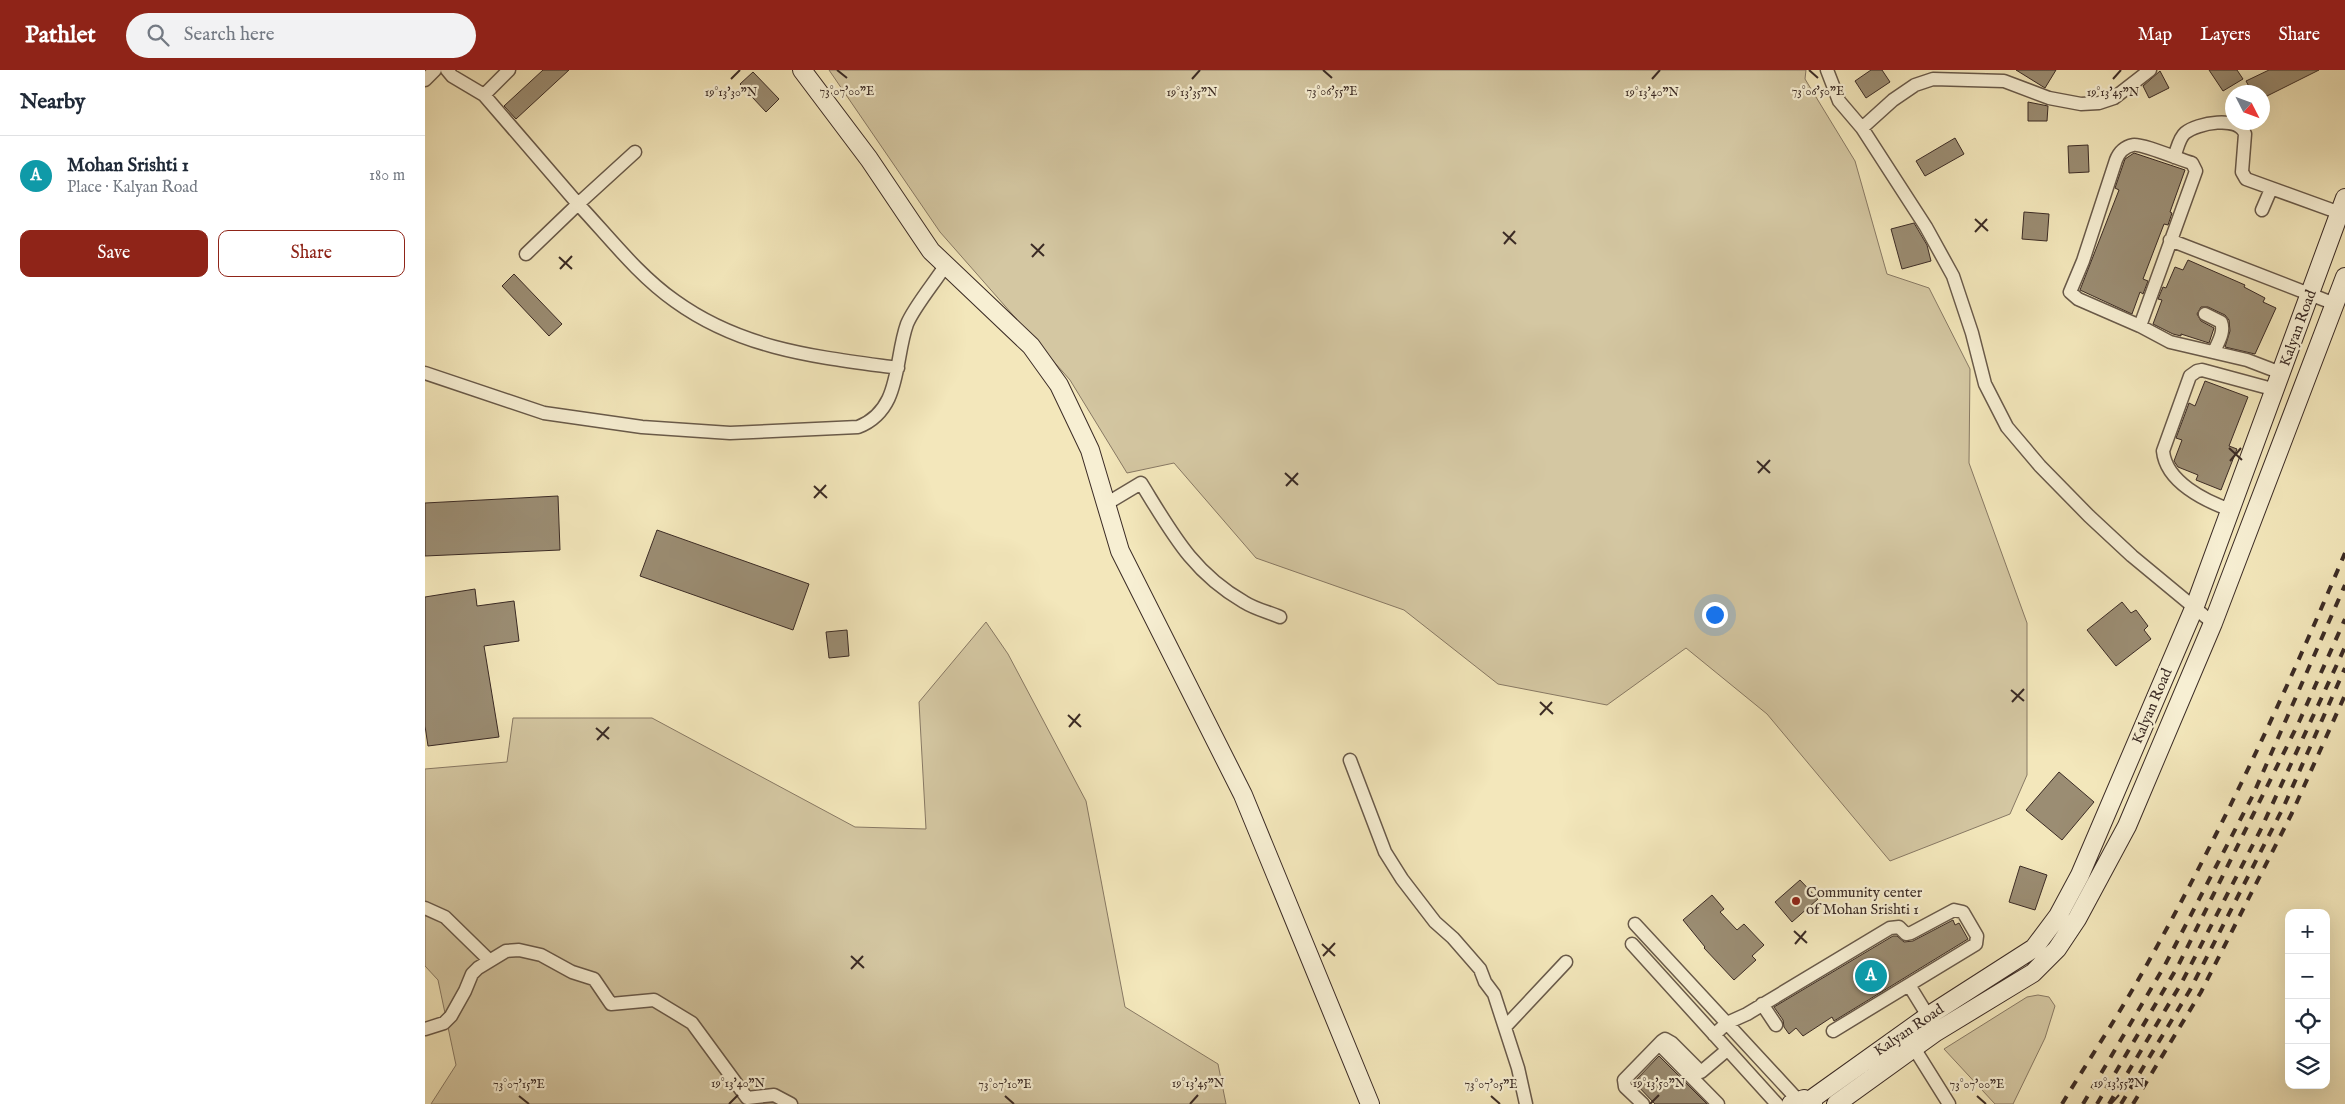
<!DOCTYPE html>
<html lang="en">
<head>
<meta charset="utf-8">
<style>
	:root { --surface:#fff; --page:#f2f2f3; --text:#1f2937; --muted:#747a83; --line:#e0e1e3; --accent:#8f2418 }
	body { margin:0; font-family:"IM FELL English",serif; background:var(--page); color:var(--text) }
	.controls { position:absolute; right:15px; bottom:15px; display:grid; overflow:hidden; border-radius:10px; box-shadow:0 5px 20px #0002 }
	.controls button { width:45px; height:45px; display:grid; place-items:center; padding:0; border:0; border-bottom:1px solid var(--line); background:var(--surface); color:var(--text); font:25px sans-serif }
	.compass { position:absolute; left:1800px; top:15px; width:45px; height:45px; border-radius:50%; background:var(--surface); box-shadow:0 5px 20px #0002; rotate:132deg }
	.you { position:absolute; left:1289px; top:544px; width:18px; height:18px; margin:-12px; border:4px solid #fff; border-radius:50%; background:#1a73e8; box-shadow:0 0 0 8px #1a73e833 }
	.badge { display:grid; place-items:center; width:32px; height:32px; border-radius:50%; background:var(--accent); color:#fff; font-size:16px; font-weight:700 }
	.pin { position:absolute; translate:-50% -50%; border:2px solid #fff; box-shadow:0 1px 5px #0006 }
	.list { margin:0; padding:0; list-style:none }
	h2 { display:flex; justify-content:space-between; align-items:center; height:65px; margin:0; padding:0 20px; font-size:21px }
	h2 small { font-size:16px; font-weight:400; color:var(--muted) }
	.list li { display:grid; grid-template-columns:32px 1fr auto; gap:15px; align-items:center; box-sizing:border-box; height:80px; padding:0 20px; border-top:1px solid var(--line) }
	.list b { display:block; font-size:19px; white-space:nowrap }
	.list p { margin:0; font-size:16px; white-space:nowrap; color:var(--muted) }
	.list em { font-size:16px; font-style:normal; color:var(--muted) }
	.actions { display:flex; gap:10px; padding:15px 20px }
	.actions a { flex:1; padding:11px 0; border:1px solid var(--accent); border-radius:10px; text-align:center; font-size:18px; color:var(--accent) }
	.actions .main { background:var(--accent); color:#fff }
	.icon { flex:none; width:28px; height:28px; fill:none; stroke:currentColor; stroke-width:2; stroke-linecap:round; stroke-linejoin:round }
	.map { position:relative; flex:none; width:1920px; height:1034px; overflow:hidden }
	header { display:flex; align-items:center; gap:30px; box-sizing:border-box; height:70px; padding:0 25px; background:var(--accent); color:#fff }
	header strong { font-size:24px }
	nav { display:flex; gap:28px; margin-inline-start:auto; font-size:18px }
	.search { width:350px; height:45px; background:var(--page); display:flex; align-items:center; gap:12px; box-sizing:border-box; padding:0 18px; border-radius:28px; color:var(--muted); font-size:19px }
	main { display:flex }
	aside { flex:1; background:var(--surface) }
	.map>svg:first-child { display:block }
	.green { fill:#d4c7a2; stroke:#887964 }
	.building { fill:#9b8d73; stroke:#3b2b25 }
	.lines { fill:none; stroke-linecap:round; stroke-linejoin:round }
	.street-casing { stroke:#695a4a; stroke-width:15 }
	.secondary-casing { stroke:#3b2b25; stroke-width:20 }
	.street { stroke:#f7efd3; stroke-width:12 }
	.secondary { stroke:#f7efd3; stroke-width:18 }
	.rail { stroke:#3b2b25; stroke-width:4; stroke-dasharray:9 9; stroke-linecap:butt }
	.ticks { fill:none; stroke:#3b2b25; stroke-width:2 }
	.poi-dot { fill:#8f2418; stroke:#f7efd3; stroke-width:2 }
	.labels { text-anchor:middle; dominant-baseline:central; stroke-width:4.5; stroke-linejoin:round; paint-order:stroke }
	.street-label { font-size:15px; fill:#3b2b25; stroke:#f7efd3 }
	.poi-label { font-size:15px; fill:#3b2b25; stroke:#f7efd3; text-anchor:start }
	.ticks-label { font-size:12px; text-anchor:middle; fill:#3b2b25; stroke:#f7efd3; stroke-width:4.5; stroke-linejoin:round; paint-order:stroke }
</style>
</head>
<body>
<header>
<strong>Pathlet</strong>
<div class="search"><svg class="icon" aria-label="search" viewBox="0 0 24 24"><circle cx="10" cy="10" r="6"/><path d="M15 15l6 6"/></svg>Search here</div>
<nav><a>Map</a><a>Layers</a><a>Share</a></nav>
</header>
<main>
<aside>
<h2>Nearby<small></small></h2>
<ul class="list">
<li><span class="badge" style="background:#0f9aa8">A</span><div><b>Mohan Srishti 1</b><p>Place · Kalyan Road</p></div><em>180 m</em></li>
</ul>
<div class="actions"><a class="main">Save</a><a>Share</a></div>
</aside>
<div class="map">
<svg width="1920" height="1034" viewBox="0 0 1920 1034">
	<rect width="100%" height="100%" fill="#f3e7bb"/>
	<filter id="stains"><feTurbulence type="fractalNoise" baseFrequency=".004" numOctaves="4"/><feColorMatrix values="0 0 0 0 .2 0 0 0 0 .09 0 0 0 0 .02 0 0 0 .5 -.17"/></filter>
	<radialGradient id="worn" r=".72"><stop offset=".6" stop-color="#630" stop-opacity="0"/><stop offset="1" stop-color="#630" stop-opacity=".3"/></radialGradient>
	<path class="green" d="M404,0h977l-1,9 50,82 32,113 42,14 41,81 -1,94 58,160v152l-17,39 -120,47 -123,-147 -81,-66 -79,57 -109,-21 -94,-74 -148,-52 -82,-95 -47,10 -57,-93 -130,-148z
		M561,552l22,32 78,147 39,206 93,57 8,40h-795l25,-39 -18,-85 -13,-14v-197l82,-7 6,-44h139l203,109 71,2 -7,-127z
		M1613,925l11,2 6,9 -10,32 -32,66h-18l-51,-55 83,-52z"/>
	<path class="building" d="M118,0h26l-53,49 -12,-13z
		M1446,0h11l8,12 -24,16 -11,-17z
		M1591,0h40l-11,18z
		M1784,0h28l6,9 -20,12z
		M1844,0h50l-56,28v-6h-11l-6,-11z
		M1735,1l9,17 -20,10 -6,-12z
		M328,2l26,27 -13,13 -26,-28z
		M1603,32l20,4 -1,15h-19z
		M1530,68l9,16 -39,22 -9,-15z
		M1663,75l1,27 -20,1 -1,-27z
		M1709,83l51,17 -15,42 2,1 -4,12 -4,-1 -21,55 5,2 -5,13 -3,-2 -8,22 -52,-24 39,-100 -4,-2 10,-29z
		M1599,142l25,2 -2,27 -25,-2z
		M1489,153l13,22 4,16 -29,8 -11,-40z
		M1763,190l57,25 -1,2 21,11 -2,4 13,6 -21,46 -30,-7 5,-16 -1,-11 -4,-5 -17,-8h-7l-4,7 4,7 13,7 -5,15 -28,-9v2l-8,-2 -20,-10 9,-24 -4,-1 5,-12 3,1 9,-21 8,3z
		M89,204l48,50 -13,12 -47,-50z
		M1780,311l43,16 -19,49 8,3 -16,41 -25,-10 2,-5 -20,-8 -4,-6 8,-21 -6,-2 9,-24 4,-11 6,3z
		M133,426l2,54 -135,6v-53z
		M232,460l152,54 -16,46 -153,-54z
		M50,519l2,17 37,-5 5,40 -35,5 15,91 -71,9 -3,-20v-129z
		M1697,532l9,11 5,-3 12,16 -4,4 7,9 -35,27 -29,-36z
		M422,560l2,26 -20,2 -3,-26z
		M1634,702l35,30 -32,38 -36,-30z
		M1595,796l27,9 -12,35 -26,-8z
		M1375,810l18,19 -26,23 -17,-20z
		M1287,825l12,14 -4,3 17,18 7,-6 20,21 -12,11 4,4 -22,20 -30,-32 1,-1 -22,-27z
		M1528,850l2,5 4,-2 9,16 -134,82 -2,-4 -29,19 -7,-8 -7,6 -5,-7 -1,-7 -9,-13 119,-71h4l7,6 9,-1z
		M1234,986l48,48h-52l-21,-22z"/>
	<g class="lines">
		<g class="street-casing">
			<path id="street" d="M22,0l5,6 32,19
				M84,0l-25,25 94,109 57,-52
				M1402,0l12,31 23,27 64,99 27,49 19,57 13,51 22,43 33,39 49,50 43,40 81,67
				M0,10l10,-10
				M1437,58l31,-28 22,-15 18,-6 71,2 45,17 32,6 18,-1 15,-5 36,-28
				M1749,87c3,-7 5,-19 11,-24 12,-10 54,-18 60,1l-3,38 4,7 94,34
				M1837,140l9,-21
				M1745,170l165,64
				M101,184l52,-50c31,33 60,71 97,97 68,49 143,56 223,67
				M1780,244l16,8c4,10 -3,20 -7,30
				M1715,256l56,-155 -4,-8c-11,-3 -51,-20 -59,-18 -9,2 -14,7 -17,15l-33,101 -13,31 8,7 62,27 30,16 77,18 34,13
				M0,303l119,40 98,14 88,6 128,-6c44,-17 36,-67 49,-103 7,-17 28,-42 38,-58
				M681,434l35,-21c31,50 51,89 103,119 11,7 24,10 36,15
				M1806,440c-26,-9 -65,-28 -68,-59l27,-75 7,-5 5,-1 74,20
				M925,690l35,92 17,27 33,43 18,16 27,31 5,13 9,12 24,74 8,36
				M0,838l20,9 44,43
				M1210,854l163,176
				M1207,874l145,160
				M1484,915l19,31
				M1337,934l14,21
				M1081,956l60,-64
				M0,959l19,-6 7,-7 14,-25 7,-17 6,-6 28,-17 13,-1 22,5 31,17 22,7 17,25 43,-4 38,23 55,75 27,-3 17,9
				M1289,965l13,-12 20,-9 143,-86 9,-1 7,7 5,-1 43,-23 9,2 14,24 -1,8 -143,87
				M1234,974l59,60
				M1489,978l35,56
				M1218,1034l-18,-17 -1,-7 38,-39 3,-2 7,4 29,29 26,-22"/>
		</g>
		<g class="secondary-casing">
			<path id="secondary" d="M377,0l67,89 62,92 100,95 28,39 31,65 30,101 123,244 127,309
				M1384,1031l119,-85 106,-68 24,-32 22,-41 115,-269 150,-408
				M1366,1034l13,-5 9,5
				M1411,1034l100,-72 97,-59 24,-24 20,-30 50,-93 86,-203 132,-346"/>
		</g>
		<use href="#street" class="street"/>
		<use href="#secondary" class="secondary"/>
		<path class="rail" d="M1637,1034c26,-43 54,-85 79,-129 77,-136 143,-278 204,-422
			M1658,1034l82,-139 88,-170 92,-210
			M1672,1034l81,-138 121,-244 46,-103
			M1684,1034l73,-122 78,-151 85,-184
			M1696,1034l69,-114 94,-184 61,-138
			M1708,1034l68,-112 91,-179 53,-118"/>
	</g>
	<path class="ticks" d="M412,0l10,8M898,0l9,8M1384,0l9,8M306,9l9,-9M767,9l8,-9M1227,9l8,-9M1688,9l8,-9M1550,149l13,12M1078,162l13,12M1550,162l12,-13M606,174l13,12M1079,174l11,-13M134,187l13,12M607,187l12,-13M135,199l12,-13M1804,378l13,12M1332,391l13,12M1805,391l11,-13M860,403l13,12M1333,403l12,-13M389,416l13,12M861,416l12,-13M389,428l12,-13M1586,620l13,11M1115,632l13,12M1587,632l12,-13M643,645l13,12M1115,645l12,-13M644,657l11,-13M171,658l13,11M172,670l12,-13M1369,861l13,12M897,874l13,12M1370,874l11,-13M426,886l13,12M898,886l12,-13M426,899l12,-13M94,1026l10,8M580,1026l9,8M1066,1026l9,8M1552,1026l9,8M304,1034l9,-9M765,1034l8,-9M1225,1034l9,-9M1686,1034l8,-9"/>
	<circle class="poi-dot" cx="1371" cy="831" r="5"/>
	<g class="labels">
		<g class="street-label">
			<text transform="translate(1873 258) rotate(-70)">Kalyan Road</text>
			<text transform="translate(1727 636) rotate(-67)">Kalyan Road</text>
			<text transform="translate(1484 960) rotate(-34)">Kalyan Road</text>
		</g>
		<g class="poi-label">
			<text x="1381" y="822">Community center<tspan x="1381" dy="17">of Mohan Srishti 1</tspan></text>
		</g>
	</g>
	<g class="ticks-label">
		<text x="422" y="25">73°07'00"E</text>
		<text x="907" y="25">73°06'55"E</text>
		<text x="1393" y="25">73°06'50"E</text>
		<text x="306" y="26">19°13'30"N</text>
		<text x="767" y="26">19°13'35"N</text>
		<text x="1227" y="26">19°13'40"N</text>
		<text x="1688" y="26">19°13'45"N</text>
		<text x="313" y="1017">19°13'40"N</text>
		<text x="773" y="1017">19°13'45"N</text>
		<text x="1234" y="1017">19°13'50"N</text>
		<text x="1694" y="1017">19°13'55"N</text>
		<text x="94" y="1018">73°07'15"E</text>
		<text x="580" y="1018">73°07'10"E</text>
		<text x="1066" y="1018">73°07'05"E</text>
		<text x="1552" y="1018">73°07'00"E</text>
	</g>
	<rect width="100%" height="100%" filter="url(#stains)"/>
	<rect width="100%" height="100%" fill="url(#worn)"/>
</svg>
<div class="controls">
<button>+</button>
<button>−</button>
<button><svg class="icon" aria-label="locate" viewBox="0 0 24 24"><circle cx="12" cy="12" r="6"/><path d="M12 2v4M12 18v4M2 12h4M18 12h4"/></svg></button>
<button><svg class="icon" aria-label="layers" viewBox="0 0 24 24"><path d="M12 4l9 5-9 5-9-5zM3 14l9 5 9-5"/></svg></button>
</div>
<svg class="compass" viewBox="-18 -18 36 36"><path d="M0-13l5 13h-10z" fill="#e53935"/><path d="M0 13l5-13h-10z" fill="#747a83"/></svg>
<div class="you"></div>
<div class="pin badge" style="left:1446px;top:906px;background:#0f9aa8">A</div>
</div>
</main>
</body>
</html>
